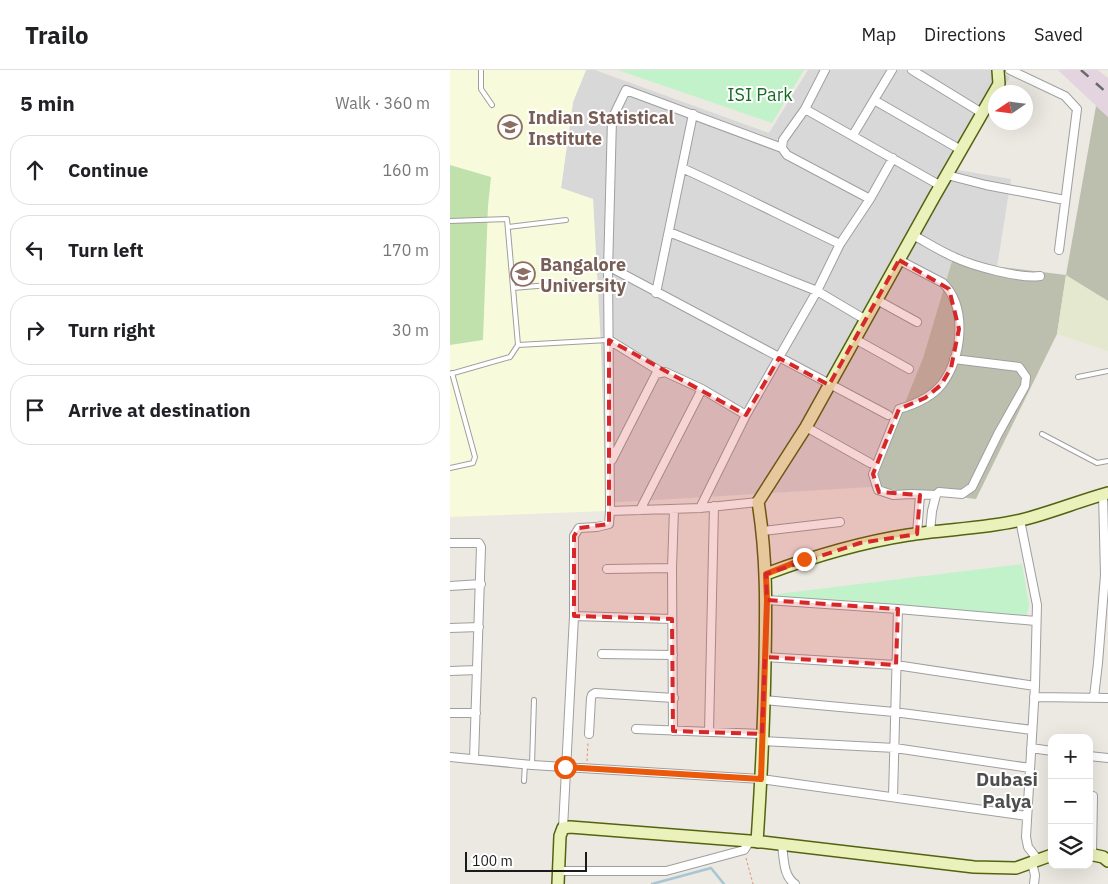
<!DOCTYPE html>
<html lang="en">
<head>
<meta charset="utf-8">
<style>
	:root { --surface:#fff; --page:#f2f2f2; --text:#202124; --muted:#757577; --line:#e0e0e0 }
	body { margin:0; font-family:"IBM Plex Sans",sans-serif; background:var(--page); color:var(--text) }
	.controls { position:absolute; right:15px; bottom:15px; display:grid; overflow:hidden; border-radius:10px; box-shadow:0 5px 20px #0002 }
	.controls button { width:45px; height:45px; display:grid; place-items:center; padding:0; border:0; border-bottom:1px solid var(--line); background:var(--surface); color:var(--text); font:25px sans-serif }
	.compass { position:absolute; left:538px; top:15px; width:45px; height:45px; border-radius:50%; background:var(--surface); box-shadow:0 5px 20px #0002; rotate:257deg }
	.scale { position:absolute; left:15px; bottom:12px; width:122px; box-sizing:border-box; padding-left:5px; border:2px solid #1b1b1b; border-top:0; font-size:14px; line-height:18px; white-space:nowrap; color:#1b1b1b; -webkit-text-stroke:4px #fff; paint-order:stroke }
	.stop { position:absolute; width:15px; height:15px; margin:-11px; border:4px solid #ea580c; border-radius:50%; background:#fff }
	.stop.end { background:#ea580c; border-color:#fff; box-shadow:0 1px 5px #0008 }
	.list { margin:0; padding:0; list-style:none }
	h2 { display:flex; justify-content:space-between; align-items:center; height:65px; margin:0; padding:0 20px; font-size:21px }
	h2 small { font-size:16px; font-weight:400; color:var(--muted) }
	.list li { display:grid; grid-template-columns:32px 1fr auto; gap:15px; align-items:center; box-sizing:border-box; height:70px; margin:0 10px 10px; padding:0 10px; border:1px solid var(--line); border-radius:20px }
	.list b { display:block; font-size:19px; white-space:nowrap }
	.list em { font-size:16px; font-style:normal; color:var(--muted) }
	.icon { flex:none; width:28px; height:28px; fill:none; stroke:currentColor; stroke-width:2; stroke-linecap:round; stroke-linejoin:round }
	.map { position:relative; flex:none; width:658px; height:814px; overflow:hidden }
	header { display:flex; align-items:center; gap:30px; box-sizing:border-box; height:70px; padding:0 25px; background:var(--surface); border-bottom:1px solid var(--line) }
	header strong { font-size:24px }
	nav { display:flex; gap:28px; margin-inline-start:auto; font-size:18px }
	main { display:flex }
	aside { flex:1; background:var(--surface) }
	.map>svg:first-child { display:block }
	.residential { fill:#d9d8d8 }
	.industrial { fill:#e4d4df }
	.education { fill:#f8fbdb }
	.construction { fill:#bdbfae }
	.farmland { fill:#e4e8ce }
	.grass { fill:#c1e1ac }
	.park { fill:#c2f2ca }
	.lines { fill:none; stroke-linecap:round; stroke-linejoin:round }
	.stream { stroke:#a6c6d5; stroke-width:2.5 }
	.lane-casing { stroke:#9f9f9f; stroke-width:6 }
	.street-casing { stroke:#9f9f9f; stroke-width:10 }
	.secondary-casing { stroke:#536310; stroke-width:14 }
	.path { stroke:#e98a75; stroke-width:1; stroke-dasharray:2.5 2.5; stroke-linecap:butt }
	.lane { stroke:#fff; stroke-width:4 }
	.street { stroke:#fff; stroke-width:8 }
	.secondary { stroke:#eaf1ba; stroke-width:11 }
	.rail { stroke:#696969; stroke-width:2.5; stroke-dasharray:10 10; stroke-linecap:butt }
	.route { stroke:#ea580c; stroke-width:6 }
	.marked { fill:#d62828; fill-opacity:0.2; stroke:#d62828; stroke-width:4; stroke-dasharray:10 6; stroke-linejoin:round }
	.labels { text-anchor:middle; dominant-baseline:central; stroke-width:4; stroke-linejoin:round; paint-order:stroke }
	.park-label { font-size:18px; fill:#176b25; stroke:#fff }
	.education-label { font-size:18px; font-weight:bold; fill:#785e54; stroke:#fff; text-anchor:start }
	.neighbourhood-label { font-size:19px; font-weight:bold; fill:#4e4e4e; stroke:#fff }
</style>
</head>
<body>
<header>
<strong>Trailo</strong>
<nav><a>Map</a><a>Directions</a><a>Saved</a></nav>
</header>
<main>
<aside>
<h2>5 min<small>Walk · 360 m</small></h2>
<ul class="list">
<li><svg class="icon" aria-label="ahead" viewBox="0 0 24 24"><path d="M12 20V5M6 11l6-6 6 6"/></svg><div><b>Continue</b></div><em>160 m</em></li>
<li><svg class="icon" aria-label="left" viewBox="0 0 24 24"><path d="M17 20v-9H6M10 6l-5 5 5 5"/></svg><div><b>Turn left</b></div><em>170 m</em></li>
<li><svg class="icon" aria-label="right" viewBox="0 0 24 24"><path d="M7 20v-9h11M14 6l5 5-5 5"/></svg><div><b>Turn right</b></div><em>30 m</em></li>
<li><svg class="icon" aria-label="arrive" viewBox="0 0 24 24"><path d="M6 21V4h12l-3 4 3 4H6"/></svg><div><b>Arrive at destination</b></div></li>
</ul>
</aside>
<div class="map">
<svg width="658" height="814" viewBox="0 0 658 814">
	<rect width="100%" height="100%" fill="#ebe9e1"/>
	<path class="residential" d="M136,0h9l174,63 39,-63h189l13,7 -9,15h-5l-1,11 -37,67 53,9 -14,88 -45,-5 -29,96 -52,129 -265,16 -5,-155 -8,-149 -32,-11 12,-86z"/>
	<path class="industrial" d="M608,0h40l10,8v39z"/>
	<path class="education" d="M0,0h136l-13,32 -12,86 32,11 8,149 5,163 -156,6z"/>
	<path class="construction" d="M646,36l12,11v184l-42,-25 -9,58 -81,165 -105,-12 52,-129 29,-97 114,14z"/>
	<path class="farmland" d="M616,205l42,26v50l-51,-17z"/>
	<path class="grass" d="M0,95l41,12 -3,29 -5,134 -33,5z"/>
	<path class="park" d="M168,0h186l-32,53z
		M572,494l7,41 -4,19 -248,-25 1,-5z"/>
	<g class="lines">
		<path class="stream" d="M202,814l59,-16 13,16"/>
		<g class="lane-casing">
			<path id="lane" d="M31,0v19l11,16
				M0,151l57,-2 11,126 -8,12 -60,17
				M58,157l58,-7
				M63,218l60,-5
				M68,275l90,-5
				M628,307l30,-6
				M592,364l55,29 11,-2
				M0,398l23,-5 2,-6 -23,-84
				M82,695l2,-65
				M74,711l1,-17"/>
		</g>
		<g class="street-casing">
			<path id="street" d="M375,0l-20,39 -22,31 -1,8 5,7 83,44
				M462,0l70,43
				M560,0l55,26 12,13 -18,141
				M424,30l87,50
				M355,39l136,77
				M403,65l39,-65
				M232,98c53,24 105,51 158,76
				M497,105l39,10 79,15
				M219,162l148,59 49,29
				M463,165c13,7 27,16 41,22 18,9 67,22 86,19
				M449,190l44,23c25,25 19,75 -1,101 -10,13 -29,21 -43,25l-26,65 5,16 15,5 19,-1 24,1 3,-3 23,2 10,-7 26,-53 27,-48 1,-9 -7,-10 -65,-8
				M158,196l280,149
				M206,223l37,-179
				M427,230l40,22
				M405,269l54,30
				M159,270l52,32
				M356,357l64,36
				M162,390l44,-86 9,-2 37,17 44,26
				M250,438l46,-93 71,-124 23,-47 30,-45 23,-41
				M190,440l62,-121
				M160,441l90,-3 58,-6
				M570,450l17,85 -2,81 -9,151 2,10 10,13
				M313,461l77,-9
				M480,462l2,-21 4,-16
				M467,464l3,-39
				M0,473h29l2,4 -7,212
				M157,499l65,-1
				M0,516l31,-2
				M317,530l131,9 138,12
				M124,546l98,3
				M0,558l29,-1
				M152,584l71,1
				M315,587l131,8 139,21
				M0,601l27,-1
				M584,627l74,1
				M644,627l4,-34 7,-88 -2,-81
				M314,630l130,12 138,18
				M0,643h26
				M186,659l126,5
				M223,661l-1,-163 2,-59
				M259,662l5,-226
				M139,664l2,-36 1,-3 3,-2 79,5
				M312,671l133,7 135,20
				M581,678l21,3
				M639,686l19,2
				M0,687l82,8 229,14 266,37
				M443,727l5,-188
				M113,758l11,-212v-80l5,-8 18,-1 12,-3 1,-13 -2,-240 4,-152 14,-29 156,58
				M332,775c2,13 1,31 13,39
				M642,784l1,-58
				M582,793l3,12 -1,9
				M108,801h108l78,-21 6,-9"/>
		</g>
		<g class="secondary-casing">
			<path id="secondary" d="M316,504c48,-18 91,-31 142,-39 37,-6 76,-6 113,-15 29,-7 58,-19 87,-27
				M307,772c4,-60 7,-120 8,-180 1,-55 2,-105 -7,-160l48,-75 128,-230 65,-113 -1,-14
				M639,784l14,3 5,4
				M108,814l2,-48 3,-8 7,-1 192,15 212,25 42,1 36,-13"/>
		</g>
		<path class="path" d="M137,691l1,-18
			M296,788l7,26"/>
		<use href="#lane" class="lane"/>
		<use href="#street" class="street"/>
		<use href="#secondary" class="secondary"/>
		<path class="rail" d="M631,0l27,24"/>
	</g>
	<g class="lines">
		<path class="route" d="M115,697l196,12 6,-179 -1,-26 38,-15"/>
	</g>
	<path class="marked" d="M449,190l50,29 10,40 -8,39 -10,17 -16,13 -26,11 -26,65 6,18 41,3 -3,39 -57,9 -94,31 1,26 131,9 -2,56 -131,-8 -3,77 -89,-3 -1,-112 -98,-3v-80l5,-8 30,-4v-184l137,75 33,-57 50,27z"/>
	<defs>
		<g id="university-ring" transform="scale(1.25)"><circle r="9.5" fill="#fff" stroke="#8d6e63" stroke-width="1.5"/><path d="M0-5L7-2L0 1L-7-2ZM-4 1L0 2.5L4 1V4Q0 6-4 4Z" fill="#8d6e63"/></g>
	</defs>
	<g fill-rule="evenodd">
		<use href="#university-ring" x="60" y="57"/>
		<use href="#university-ring" x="73" y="204"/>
	</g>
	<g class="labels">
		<g class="park-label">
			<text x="310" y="24">ISI Park</text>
		</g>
		<g class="education-label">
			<text x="78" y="47">Indian Statistical<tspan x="78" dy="21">Institute</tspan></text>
			<text x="90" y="194">Bangalore<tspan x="90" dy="21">University</tspan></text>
		</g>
		<g class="neighbourhood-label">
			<text x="557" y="709">Dubasi<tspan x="557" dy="22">Palya</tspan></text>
		</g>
	</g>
</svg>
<div class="controls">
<button>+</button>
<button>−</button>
<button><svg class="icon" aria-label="layers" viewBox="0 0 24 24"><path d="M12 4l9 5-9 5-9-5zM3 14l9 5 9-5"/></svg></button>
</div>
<svg class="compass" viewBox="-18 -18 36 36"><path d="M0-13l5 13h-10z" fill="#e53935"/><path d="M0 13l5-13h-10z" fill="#757577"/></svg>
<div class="scale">100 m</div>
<div class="stop" style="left:115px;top:697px"></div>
<div class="stop end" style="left:354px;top:489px"></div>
</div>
</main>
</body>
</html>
